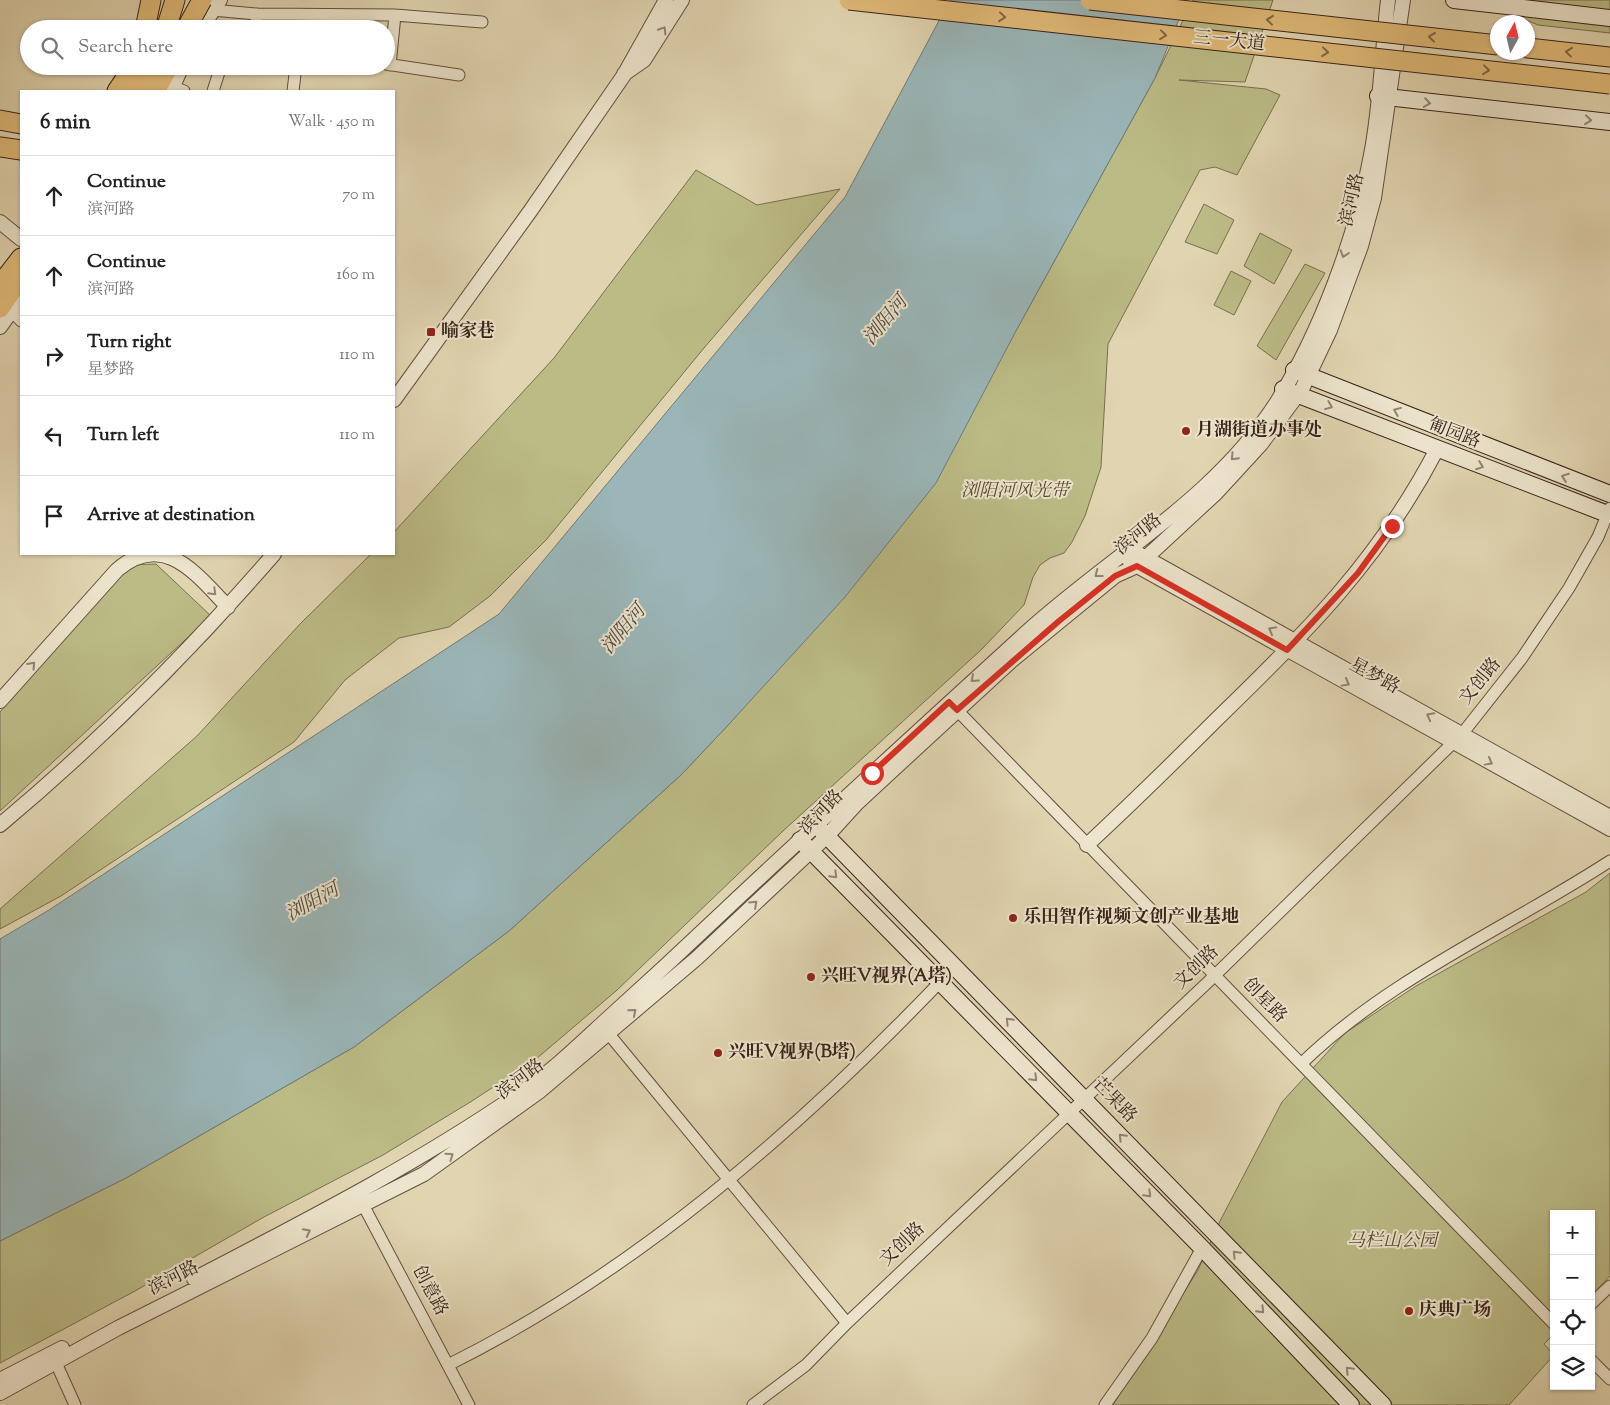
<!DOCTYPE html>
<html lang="en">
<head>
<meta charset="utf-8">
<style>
	:root { --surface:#fff; --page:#f2f2f2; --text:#222; --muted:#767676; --line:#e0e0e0 }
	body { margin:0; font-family:"Sorts Mill Goudy","Noto Serif SC",serif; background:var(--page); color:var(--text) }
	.controls { position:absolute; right:15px; bottom:15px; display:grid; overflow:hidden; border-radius:0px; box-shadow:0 1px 4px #0004 }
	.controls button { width:45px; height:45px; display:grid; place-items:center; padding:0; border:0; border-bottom:1px solid var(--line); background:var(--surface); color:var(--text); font:25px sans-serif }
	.compass { position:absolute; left:1490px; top:15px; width:45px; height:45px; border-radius:50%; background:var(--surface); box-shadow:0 1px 4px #0004; rotate:8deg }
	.stop { position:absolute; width:15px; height:15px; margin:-11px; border:4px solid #d93025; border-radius:50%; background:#fff }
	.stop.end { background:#d93025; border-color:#fff; box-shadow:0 1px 5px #0008 }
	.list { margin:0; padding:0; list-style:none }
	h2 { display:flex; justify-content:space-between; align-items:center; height:65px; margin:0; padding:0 20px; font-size:21px }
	h2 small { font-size:16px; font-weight:400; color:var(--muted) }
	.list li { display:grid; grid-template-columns:32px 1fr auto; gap:15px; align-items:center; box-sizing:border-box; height:80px; padding:0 20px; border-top:1px solid var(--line) }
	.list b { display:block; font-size:19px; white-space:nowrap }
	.list p { margin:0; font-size:16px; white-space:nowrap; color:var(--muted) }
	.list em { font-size:16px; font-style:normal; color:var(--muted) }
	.icon { flex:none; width:28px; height:28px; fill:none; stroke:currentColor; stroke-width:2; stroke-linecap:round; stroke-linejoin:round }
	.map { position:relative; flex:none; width:1610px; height:1405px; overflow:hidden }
	.search { position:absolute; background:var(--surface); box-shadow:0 1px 4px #0004; left:20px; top:20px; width:375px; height:55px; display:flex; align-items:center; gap:12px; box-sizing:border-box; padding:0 18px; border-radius:28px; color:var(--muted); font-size:19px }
	.panel { position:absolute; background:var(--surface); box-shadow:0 1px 4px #0004; left:20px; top:90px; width:375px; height:465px; border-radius:0px }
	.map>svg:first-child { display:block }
	.green { fill:#bbbb86; stroke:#7a6f50 }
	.water { fill:#9ab6b8; stroke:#737b78 }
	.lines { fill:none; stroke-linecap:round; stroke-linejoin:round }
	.minor-casing { stroke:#63503f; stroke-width:13 }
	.tertiary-casing { stroke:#63503f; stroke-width:16 }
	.secondary-casing { stroke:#392319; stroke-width:18 }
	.trunk-casing { stroke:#392319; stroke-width:21 }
	.minor { stroke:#ece4cc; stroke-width:11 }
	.tertiary { stroke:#ece4cc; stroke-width:14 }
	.secondary { stroke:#ece4cc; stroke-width:16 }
	.trunk { stroke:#e0ba78; stroke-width:19 }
	.trunk-bridge-casing { stroke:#392319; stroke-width:21; stroke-linecap:butt }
	.trunk-bridge { stroke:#e0ba78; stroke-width:19 }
	.oneway { stroke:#846744 }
	.oneway2 { stroke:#928472 }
	.route { stroke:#d93025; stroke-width:6 }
	.poi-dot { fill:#8f2418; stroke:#ece4cc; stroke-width:2 }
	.labels { text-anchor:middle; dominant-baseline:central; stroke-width:4; stroke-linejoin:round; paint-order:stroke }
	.street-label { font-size:18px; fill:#392319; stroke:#ece4cc }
	.poi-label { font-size:18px; font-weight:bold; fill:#392319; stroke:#ece4cc; text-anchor:start }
	.park-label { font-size:18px; font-style:italic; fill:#5a4934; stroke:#ece4cc }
	.water-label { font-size:19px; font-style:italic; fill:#514841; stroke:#ece4cc }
</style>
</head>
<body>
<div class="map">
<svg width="1610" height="1405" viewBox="0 0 1610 1405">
	<rect width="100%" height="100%" fill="#e1d5b1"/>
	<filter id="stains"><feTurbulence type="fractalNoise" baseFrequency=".004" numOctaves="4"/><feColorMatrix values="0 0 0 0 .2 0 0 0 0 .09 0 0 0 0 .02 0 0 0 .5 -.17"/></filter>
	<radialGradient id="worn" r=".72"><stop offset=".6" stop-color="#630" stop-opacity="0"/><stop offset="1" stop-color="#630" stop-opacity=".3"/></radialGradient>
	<path class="green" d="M1193,0h80l-28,82 -66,-2 87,9 14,6 -43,80 -22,-8 -15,3 -92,174 -7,123 -16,49 -13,26 -8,11 -14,5 -10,7 -7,12 -9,28 -42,44 -199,182 -167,160 -80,68 -64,42 -89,54 -119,62 -129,74 -135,72v-122l126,-63 228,-131 155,-116 173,-157 49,-52 286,-393 138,-251z
		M1479,0h131v33l-72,-8z
		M696,170l61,35 83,-16 -136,159 -158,192 -56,56 -41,31 -50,11 -54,42 -51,62 -233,154 -61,33v-20l197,-173 103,-112 71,-70h23v-22l160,-174z
		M1204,204l30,16 -17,34 -32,-12z
		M1260,233l32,17 -18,34 -30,-18z
		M1305,264l20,9 -49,87 -19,-14z
		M1231,271l20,10 -17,34 -20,-10z
		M156,564l55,52 -211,195v-99l127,-147z
		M1610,873v403l-19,20v-82h-37v120l-10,10 10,11 -45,50h-396l85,-135 22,-49 62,-119 63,-69 71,-47 170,-94z"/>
	<path class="water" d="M950,0h237l-32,78 -138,251 -81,154 -91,114 -114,125 -49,52 -173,157 -155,116 -228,131 -126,63v-302l49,-29 450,-296 346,-417z"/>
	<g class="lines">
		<g class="minor-casing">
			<path id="minor" d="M212,10l45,4 138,1 87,7
				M255,29l2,-15
				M386,64l73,11
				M390,65l5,-50
				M173,87l11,4
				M213,91l8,-25
				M293,91l3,-25
				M11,310l10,11
				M952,705l602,619
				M603,1027l244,296
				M1301,1064c88,-86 206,-136 309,-203
				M360,1199l109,206
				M1591,1304l19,-18
				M52,1354l23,51
				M1591,1360l19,19
				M448,1365c187,-93 348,-233 492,-383
				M753,1405l53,-40 41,-42 361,-341 254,-248 60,-76 47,-70 29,-51 12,-29
				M1105,1405l47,-67 50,-90"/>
		</g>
		<g class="tertiary-casing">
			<path id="tertiary" d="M201,29l19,-29
				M624,74l20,-14 38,-60
				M171,91l11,-25
				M0,222l21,17
				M0,327l21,-29
				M394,400l137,-190 93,-135 42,-75
				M1139,554l471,263
				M1130,562l480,267
				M0,701l117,-131c47,-40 79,4 111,37
				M0,825c98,-82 190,-174 274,-271
				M1087,845c45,-42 88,-84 131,-127 88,-85 162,-159 219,-269
				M194,1279c111,-58 223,-115 326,-186 30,-20 57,-46 84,-71 41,-37 81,-74 121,-112 100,-94 202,-187 303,-279 84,-76 187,-132 249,-229 44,-71 79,-165 94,-247 10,-51 11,-104 17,-155
				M0,1380l62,-32
				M0,1393l118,-65 306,-154 116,-83 157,-133 130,-122 30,-33 154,-142 104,-85 22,-10 79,-73 45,-49 41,-55 28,-59 31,-84 13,-48 29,-198"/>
		</g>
		<g class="secondary-casing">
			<path id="secondary" d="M1454,0l156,18
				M1378,96l232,26
				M1294,370l316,124
				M1283,389l327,126
				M816,825l567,580
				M800,840l402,408 149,157"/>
		</g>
		<g class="trunk-casing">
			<path id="trunk" d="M145,29l6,-29
				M166,29l9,-29
				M1528,48l82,9
				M117,91l17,-25
				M138,91l17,-22
				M155,91l14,-25
				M0,120l21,4
				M0,147l21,3
				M1,284l20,-26
				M0,308l21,-31"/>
		</g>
		<use href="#minor" class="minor"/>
		<use href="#tertiary" class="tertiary"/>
		<use href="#secondary" class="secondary"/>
		<use href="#trunk" class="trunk"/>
		<g class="trunk-bridge-casing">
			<path id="trunk-bridge" d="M849,0l761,84
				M1090,0l408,45
				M186,29l16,-29"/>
		</g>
		<use href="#trunk-bridge" class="trunk-bridge"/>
	</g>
	<defs><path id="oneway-chevron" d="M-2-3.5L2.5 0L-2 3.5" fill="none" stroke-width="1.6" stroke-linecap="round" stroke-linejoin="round" transform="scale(1.25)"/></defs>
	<g class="oneway">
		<use href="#oneway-chevron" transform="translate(1002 17) rotate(6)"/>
		<use href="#oneway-chevron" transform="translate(1270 20) rotate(-174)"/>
		<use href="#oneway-chevron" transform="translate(1163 35) rotate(6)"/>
		<use href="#oneway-chevron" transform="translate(1432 37) rotate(-174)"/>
		<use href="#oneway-chevron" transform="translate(1325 52) rotate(6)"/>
		<use href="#oneway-chevron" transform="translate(1569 52) rotate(-174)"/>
		<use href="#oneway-chevron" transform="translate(1486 70) rotate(6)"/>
	</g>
	<g class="oneway2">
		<use href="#oneway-chevron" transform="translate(663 30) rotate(-58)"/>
		<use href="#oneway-chevron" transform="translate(1427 103) rotate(9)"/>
		<use href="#oneway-chevron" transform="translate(1588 120) rotate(6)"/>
		<use href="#oneway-chevron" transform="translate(1344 254) rotate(108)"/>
		<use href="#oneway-chevron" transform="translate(1329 406) rotate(22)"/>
		<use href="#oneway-chevron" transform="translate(1397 411) rotate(-158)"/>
		<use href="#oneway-chevron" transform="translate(1234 457) rotate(133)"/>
		<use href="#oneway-chevron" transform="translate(1480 466) rotate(21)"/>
		<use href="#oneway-chevron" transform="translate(1565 477) rotate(-159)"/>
		<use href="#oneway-chevron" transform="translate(1098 574) rotate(142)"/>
		<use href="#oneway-chevron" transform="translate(213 592) rotate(45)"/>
		<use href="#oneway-chevron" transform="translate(1272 630) rotate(-151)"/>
		<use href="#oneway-chevron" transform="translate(32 665) rotate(-48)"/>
		<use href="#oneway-chevron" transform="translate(974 679) rotate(138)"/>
		<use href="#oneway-chevron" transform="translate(1346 683) rotate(29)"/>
		<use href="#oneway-chevron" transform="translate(1430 716) rotate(-152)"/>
		<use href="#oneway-chevron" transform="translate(1489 762) rotate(29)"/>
		<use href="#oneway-chevron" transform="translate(834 875) rotate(45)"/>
		<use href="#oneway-chevron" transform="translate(754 904) rotate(-43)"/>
		<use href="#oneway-chevron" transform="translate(633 1012) rotate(-40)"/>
		<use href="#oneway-chevron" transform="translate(1009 1021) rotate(-134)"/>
		<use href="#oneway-chevron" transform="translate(1034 1078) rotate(45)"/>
		<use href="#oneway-chevron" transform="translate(1122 1137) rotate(-134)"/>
		<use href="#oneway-chevron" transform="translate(450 1156) rotate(-35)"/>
		<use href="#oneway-chevron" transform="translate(1148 1194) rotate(45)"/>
		<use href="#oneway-chevron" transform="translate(307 1232) rotate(-27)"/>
		<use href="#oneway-chevron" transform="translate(1236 1254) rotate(-134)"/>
		<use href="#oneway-chevron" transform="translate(1261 1310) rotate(46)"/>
		<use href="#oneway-chevron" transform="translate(1349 1370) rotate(-134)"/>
	</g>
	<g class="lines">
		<path class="route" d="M872,773l77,-71 8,8 102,-89 56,-45 22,-10 150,84 71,-77 34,-47"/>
	</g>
	<g class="poi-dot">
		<rect x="426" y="327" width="10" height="10" rx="2.5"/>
		<circle cx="1186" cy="431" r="5"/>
		<circle cx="1013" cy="918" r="5"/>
		<circle cx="811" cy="977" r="5"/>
		<circle cx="718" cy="1053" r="5"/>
		<circle cx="1409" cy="1311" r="5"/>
	</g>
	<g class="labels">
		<g class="street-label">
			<text transform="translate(1229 42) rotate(6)">三一大道</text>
			<text transform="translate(1353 200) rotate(-77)">滨河路</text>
			<text transform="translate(1454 434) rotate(21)">匍园路</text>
			<text transform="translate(1139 535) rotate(-39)">滨河路</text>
			<text transform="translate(1374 677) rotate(29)">星梦路</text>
			<text transform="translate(1481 682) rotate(-51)">文创路</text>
			<text transform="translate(822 813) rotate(-46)">滨河路</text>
			<text transform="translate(1197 968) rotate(-44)">文创路</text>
			<text transform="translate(1264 1001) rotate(46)">创星路</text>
			<text transform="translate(521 1080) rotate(-37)">滨河路</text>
			<text transform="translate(1114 1101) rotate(46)">芒果路</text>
			<text transform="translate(903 1245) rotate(-44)">文创路</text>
			<text transform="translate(174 1279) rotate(-27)">滨河路</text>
			<text transform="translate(429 1291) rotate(62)">创意路</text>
		</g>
		<g class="poi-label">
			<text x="441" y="332">喻家巷</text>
			<text x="1196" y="431">月湖街道办事处</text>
			<text x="1023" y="918">乐田智作视频文创产业基地</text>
			<text x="821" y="977">兴旺V视界(A塔)</text>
			<text x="728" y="1053">兴旺V视界(B塔)</text>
			<text x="1419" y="1311">庆典广场</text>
		</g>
		<g class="park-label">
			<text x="1015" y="492">浏阳河风光带</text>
			<text x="1392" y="1242">马栏山公园</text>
		</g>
		<g class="water-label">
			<text transform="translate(886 321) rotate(-50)">浏阳河</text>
			<text transform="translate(624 630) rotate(-50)">浏阳河</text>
			<text transform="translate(313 903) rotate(-29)">浏阳河</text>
		</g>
	</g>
	<rect width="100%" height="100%" filter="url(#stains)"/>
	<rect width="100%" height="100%" fill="url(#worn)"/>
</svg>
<div class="controls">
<button>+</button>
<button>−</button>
<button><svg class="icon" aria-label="locate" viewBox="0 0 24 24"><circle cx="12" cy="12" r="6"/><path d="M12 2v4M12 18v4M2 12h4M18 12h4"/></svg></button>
<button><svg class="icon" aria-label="layers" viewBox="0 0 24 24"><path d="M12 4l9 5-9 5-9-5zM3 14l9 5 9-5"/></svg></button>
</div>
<svg class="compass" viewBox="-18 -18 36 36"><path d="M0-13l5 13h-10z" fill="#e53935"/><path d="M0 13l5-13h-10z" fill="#767676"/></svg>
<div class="stop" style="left:872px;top:773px"></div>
<div class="stop end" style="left:1392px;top:526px"></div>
<div class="search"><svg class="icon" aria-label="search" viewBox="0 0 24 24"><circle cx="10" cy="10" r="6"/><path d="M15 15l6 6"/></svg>Search here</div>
<section class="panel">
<h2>6 min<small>Walk · 450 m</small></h2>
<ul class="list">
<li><svg class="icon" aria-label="ahead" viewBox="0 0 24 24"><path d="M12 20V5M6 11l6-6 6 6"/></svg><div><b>Continue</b><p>滨河路</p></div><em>70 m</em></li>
<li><svg class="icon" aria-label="ahead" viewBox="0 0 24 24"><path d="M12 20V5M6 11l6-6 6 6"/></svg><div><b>Continue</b><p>滨河路</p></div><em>160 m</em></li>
<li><svg class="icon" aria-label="right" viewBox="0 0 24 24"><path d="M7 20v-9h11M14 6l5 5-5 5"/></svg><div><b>Turn right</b><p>星梦路</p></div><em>110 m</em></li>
<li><svg class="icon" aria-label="left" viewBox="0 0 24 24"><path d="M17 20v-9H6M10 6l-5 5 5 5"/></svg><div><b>Turn left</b></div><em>110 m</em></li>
<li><svg class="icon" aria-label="arrive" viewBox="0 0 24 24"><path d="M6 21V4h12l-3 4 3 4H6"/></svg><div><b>Arrive at destination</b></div></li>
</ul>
</section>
</div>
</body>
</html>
